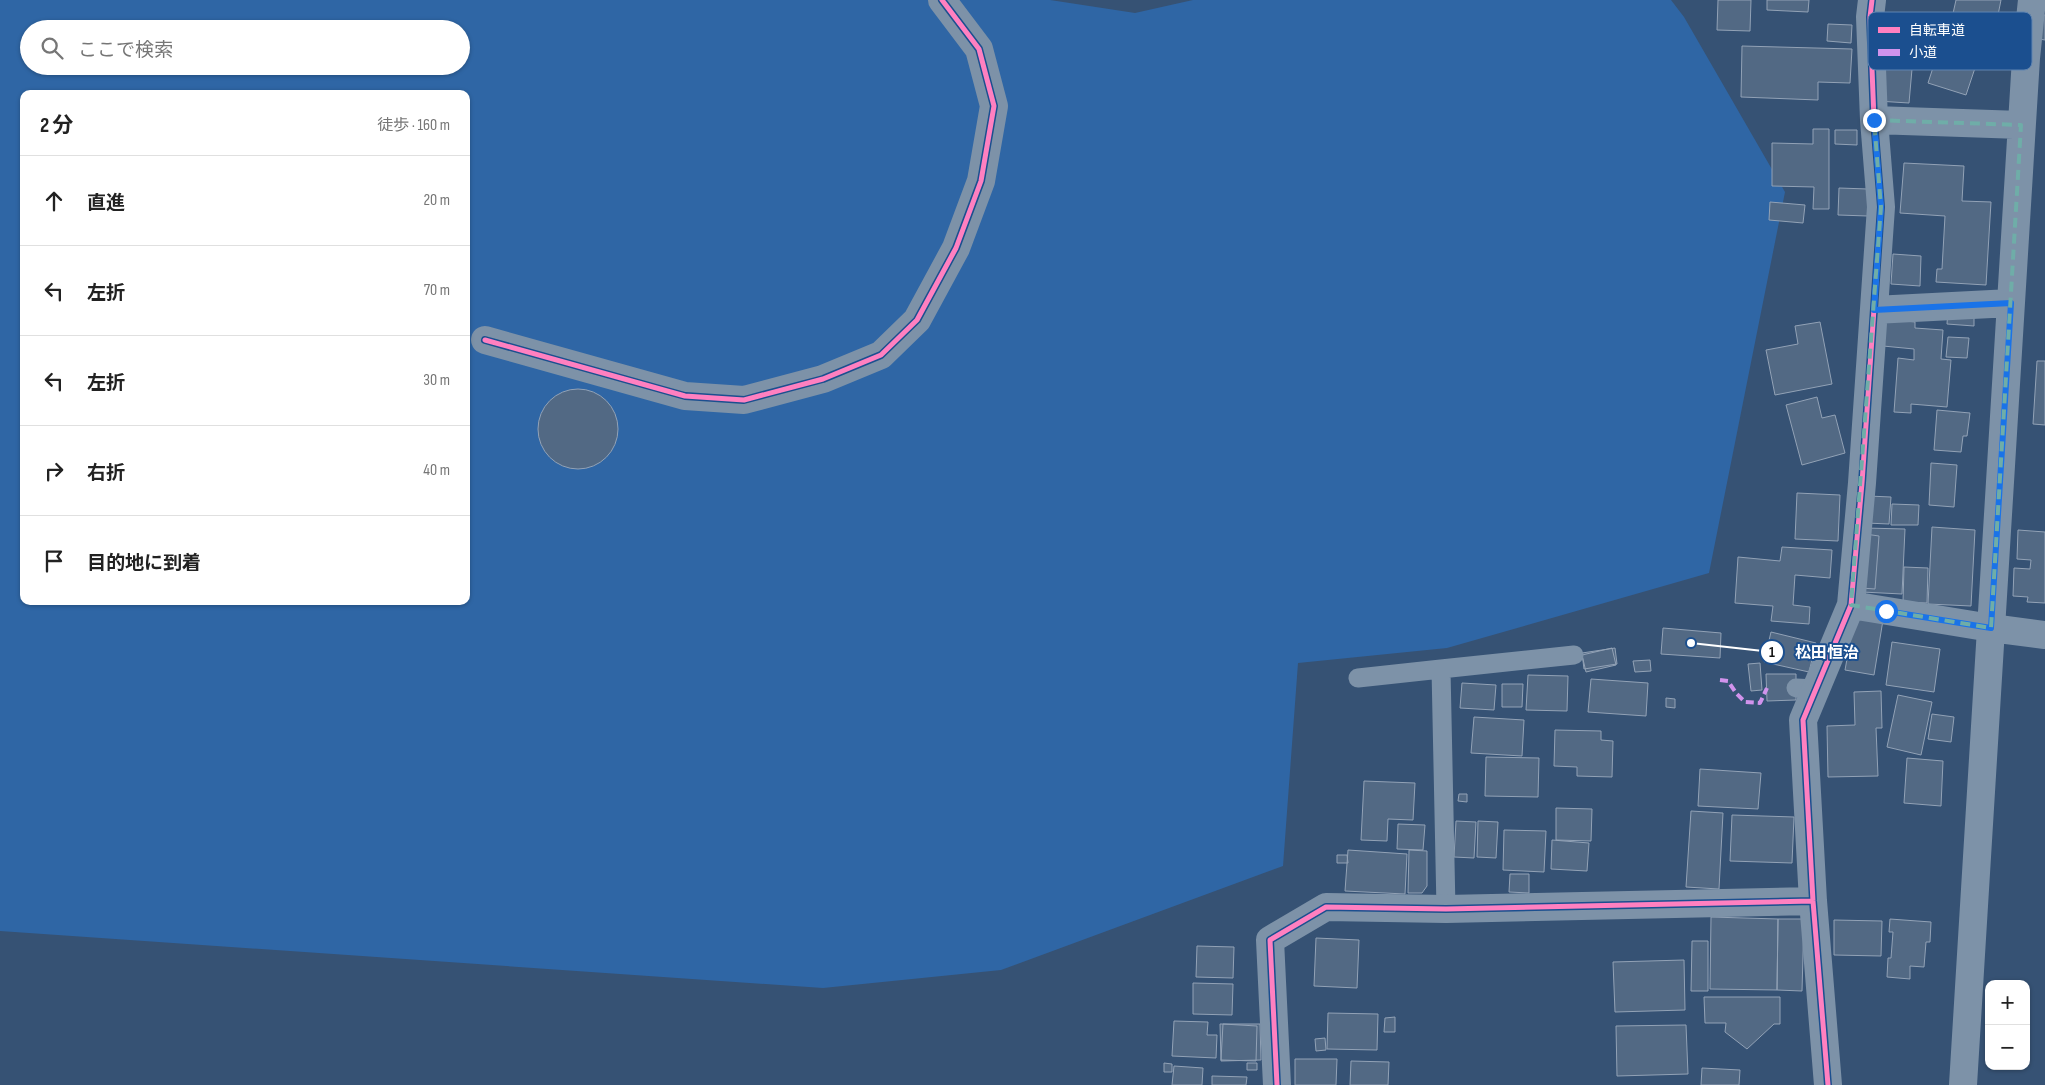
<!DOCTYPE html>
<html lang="ja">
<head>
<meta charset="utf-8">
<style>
	:root { --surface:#fff; --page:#f2f2f2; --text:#222; --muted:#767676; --line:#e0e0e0 }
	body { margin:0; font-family:"Sofia Sans Condensed","Noto Sans JP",sans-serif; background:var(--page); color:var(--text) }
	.controls { position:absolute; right:15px; bottom:15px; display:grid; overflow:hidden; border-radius:10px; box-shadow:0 1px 4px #0004 }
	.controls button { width:45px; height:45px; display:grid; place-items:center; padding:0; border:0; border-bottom:1px solid var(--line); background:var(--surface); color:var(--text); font:25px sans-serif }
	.stop { position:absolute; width:15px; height:15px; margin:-11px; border:4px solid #1a73e8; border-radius:50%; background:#fff }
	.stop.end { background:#1a73e8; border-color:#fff; box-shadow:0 1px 5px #0008 }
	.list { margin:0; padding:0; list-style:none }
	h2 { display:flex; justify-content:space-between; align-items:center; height:65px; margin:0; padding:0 20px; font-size:21px }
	h2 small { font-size:16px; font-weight:400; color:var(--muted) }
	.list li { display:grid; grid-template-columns:32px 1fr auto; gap:15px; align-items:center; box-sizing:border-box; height:90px; padding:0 20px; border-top:1px solid var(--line) }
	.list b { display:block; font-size:19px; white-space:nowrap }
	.list em { font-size:16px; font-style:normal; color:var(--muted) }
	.icon { flex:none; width:28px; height:28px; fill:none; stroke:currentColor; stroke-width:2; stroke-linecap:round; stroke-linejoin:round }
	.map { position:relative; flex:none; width:2045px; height:1085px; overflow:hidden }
	.search { position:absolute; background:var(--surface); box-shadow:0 1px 4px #0004; left:20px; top:20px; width:450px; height:55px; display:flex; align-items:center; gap:12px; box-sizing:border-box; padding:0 18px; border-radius:28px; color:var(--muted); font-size:19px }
	.panel { position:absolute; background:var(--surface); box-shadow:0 1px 4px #0004; left:20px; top:90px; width:450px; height:515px; border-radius:10px }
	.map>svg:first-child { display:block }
	.green { fill:#2f66a5; fill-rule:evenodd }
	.building { fill:#526984; stroke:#92a2b6 }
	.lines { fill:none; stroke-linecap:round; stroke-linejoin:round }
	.lane { stroke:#7d92a8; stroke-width:19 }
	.street { stroke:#7d92a8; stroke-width:28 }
	.quiet { stroke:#d193ec; stroke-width:4; stroke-dasharray:8 4; stroke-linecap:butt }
	.cycleway-casing { stroke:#1b4f8f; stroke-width:8 }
	.cycleway { stroke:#ff80c0; stroke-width:5 }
	.route { stroke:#1a73e8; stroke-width:6 }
	.marked { fill:none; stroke:#6fada8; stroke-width:4; stroke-dasharray:10 6; stroke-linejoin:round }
	.key { fill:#1b4f8f; stroke:#5f84b1; stroke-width:1 }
	.key-label { font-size:14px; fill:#fff }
	.leader { fill:none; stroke:#fff; stroke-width:2 }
	.callout-dot { fill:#fff; stroke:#1b4f8f; stroke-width:2 }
	.mark-label { font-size:15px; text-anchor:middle; font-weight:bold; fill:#111 }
	.callout-label { font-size:16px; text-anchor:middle; font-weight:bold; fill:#fff; stroke:#1b4f8f; stroke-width:4; stroke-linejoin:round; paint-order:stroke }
</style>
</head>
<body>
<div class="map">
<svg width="2045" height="1085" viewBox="0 0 2045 1085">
	<rect width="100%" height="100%" fill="#365274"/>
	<path class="green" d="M0,0h1050l85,13 58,-13h478l13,17 101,175 -76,381 -262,75 -149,15 -15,203 -282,104 -178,18 -823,-57zM29,29h432v37h-432zM24,94h442v507h-442z"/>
	<path class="building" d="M1718,0h33l-1,31 -33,-1z
		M1767,0h42l-1,12 -41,-2z
		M1956,0h45l-9,45 -44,-9z
		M2042,15h3v25l-6,-1z
		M1828,24l24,1 -1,18 -24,-2z
		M1941,43l38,13 -13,39 -38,-12z
		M1742,46l110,3 -2,34 -32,-1v18l-77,-3z
		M1880,67l32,2 -3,34 -32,-2z
		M1813,129h16v80h-16l1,-22 -42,-1v-43l41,1z
		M1835,130h22v15l-22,-1z
		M1904,163l60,3 -2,35 29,1 -5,83 -50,-3 1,-13h5l3,-53 -45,-3z
		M1839,188l29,1v27l-30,-1z
		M1770,202l35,3 -2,18 -34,-3z
		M1893,254l28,2 -1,30 -29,-2z
		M1948,310l26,2v14l-27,-2z
		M1885,319l30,3v6l28,2 -2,29 10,1 -4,47 -36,-3v9l-17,-1 4,-54 16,2v-11l-31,-3z
		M1820,322l12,62 -57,11 -9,-45 32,-6 -3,-18z
		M1948,337l21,1 -2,20 -21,-1z
		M2037,361h8v64l-12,-1z
		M538 429a40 40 0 1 1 80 0a40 40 0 1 1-80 0Z
		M1817,397l5,21 13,-3 10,38 -43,12 -16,-60z
		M1937,410l33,3 -3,23h-4l-2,16 -27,-2z
		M1931,463l26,2 -3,42 -25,-2z
		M1797,493l43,2 -2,46 -43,-2z
		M1868,496l23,1 -2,27 -23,-1z
		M1892,504l27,1 -1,20h-27z
		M1932,527l43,3 -4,76 -43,-2z
		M1865,528l40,1 -3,65 -40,-2z
		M2018,530l27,2v71l-18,-1 1,-5 -15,-1 1,-28 16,1 1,-9 -14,-1z
		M1865,534l14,2 -4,53 -14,-1z
		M1782,547l50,3 -2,28 -35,-3 -2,30 17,2 -1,17 -38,-3 2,-15 -38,-3 3,-46 42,4z
		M1904,567l24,1 -1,35 -24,-1z
		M1855,615l28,5 -9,55 -29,-5z
		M1663,628l58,5 -1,25 -59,-4z
		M1771,632l45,11 -7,29 -45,-10z
		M1892,642l48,7 -6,43 -48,-7z
		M1612,648l4,17 -30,7 -4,-17z
		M1615,648l2,16 -33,5 -2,-16z
		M1650,660l1,11 -16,1 -2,-11z
		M1760,663l2,27 -11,1 -3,-27z
		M1766,674h30v26l-29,1z
		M1528,675l40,1 -1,35 -41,-1z
		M1591,679l57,4 -2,33 -58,-4z
		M1462,683l34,2 -2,25 -34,-2z
		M1502,684h21l-1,23h-20z
		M1881,691l1,37h-6l2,48 -50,1 -1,-51 28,-1 -1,-33z
		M1898,695l34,7 -11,53 -34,-8z
		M1666,698l9,1v9l-9,-1z
		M1932,714l22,3 -3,25 -23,-3z
		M1474,717l50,3 -2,36 -51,-3z
		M1555,730l46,1v9l12,1 -1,36 -35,-1v-9l-23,-1z
		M1486,757l53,1 -1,39 -53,-1z
		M1907,758l36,3 -2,45 -37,-3z
		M1700,769l61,4 -3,36 -60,-3z
		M1364,781l51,2 -2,37 -25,-1 -1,22 -26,-1z
		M1459,794h8v8l-9,-1z
		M1556,808l36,1 -1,32 -35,-1z
		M1691,811l32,2 -4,76 -33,-2z
		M1732,815l62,2 -2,46 -62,-2z
		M1456,821l20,1 -2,36 -20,-1z
		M1478,821l20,1 -2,36 -19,-1z
		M1398,824l27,1 -2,25 -26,-1z
		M1504,830l42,1 -2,41 -41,-2z
		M1552,840l37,3 -2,28 -36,-2z
		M1348,850l59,4 -2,40 -60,-3z
		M1409,850l18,1v35l-5,7h-14z
		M1337,855h10l1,8h-11z
		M1510,874h19v19l-20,-1z
		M1711,917l67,2 -1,71 -67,-1z
		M1778,919h26l-2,72 -25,-1z
		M1890,919l41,3 -1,20h-4l-2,25 -14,-1v13l-23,-2 1,-19h3l2,-26h-4z
		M1834,920l48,1 -1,35 -47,-1z
		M1316,938l43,2 -2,48 -43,-2z
		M1692,941h16v50h-17z
		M1197,946l37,1 -1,31 -37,-1z
		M1684,960l1,50 -70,2 -2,-50z
		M1193,983l40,1 -1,31 -39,-1z
		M1704,997h76v27h-6l-27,25 -22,-17 1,-9h-21z
		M1328,1013l50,1 -1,36 -50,-1z
		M1395,1017v15h-11l1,-14z
		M1174,1021l34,1 -1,13h10l-1,23 -44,-2z
		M1220,1024h40l1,36 -40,1z
		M1223,1024l34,2 -1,35 -35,-1z
		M1686,1025l2,49 -71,2 -1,-50z
		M1325,1038l1,12 -10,1 -1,-12z
		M1295,1059h42l-1,26h-41z
		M1351,1061l38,1 -1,23h-38z
		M1164,1063l8,1v8h-8z
		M1247,1063h10v7h-10z
		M1174,1066l29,2 -1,17h-30z
		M1702,1068l38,2 -1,15h-38z
		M1212,1076l35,1 -1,8h-34z"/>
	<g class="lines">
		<path class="lane" d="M1358,678l83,-9
			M1796,688l20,1
			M1446,909l-5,-240 133,-14"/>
		<path class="street" d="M1874,120l147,5
			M1874,310l137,-7
			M485,340l200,56 59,4 79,-21 58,-24 36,-35 39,-72 25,-67 13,-75 -15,-57 -37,-49
			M1851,605l140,23 54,7
			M1277,1085l-7,-145 56,-33 120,2 367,-8
			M1828,1085l-15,-184 -10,-181 48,-115 11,-122 19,-276 -7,-87 -4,-103 2,-17
			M1963,1085l63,-1027 6,-58"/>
		<path class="quiet" d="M1720,680l8,1 8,12 9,9 15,1 7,-15"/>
		<g class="cycleway-casing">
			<path id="cycleway" d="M485,340l200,56 59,4 79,-21 58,-24 36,-35 39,-72 25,-67 13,-75 -15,-57 -37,-49
				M1277,1085l-7,-145 56,-33 120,2 367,-8
				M1828,1085l-15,-184 -10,-181 48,-115 11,-122 19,-276 -7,-87 -4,-103 2,-17"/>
		</g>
		<use href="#cycleway" class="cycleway"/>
	</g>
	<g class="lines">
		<path class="route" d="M1874,120l7,87 -7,103 137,-7 -20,325 -105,-17"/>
	</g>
	<path class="marked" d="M1874,120l147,5 -30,503 -140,-23 30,-398z"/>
	<rect x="1868" y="12" width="164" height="58" rx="8" class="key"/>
	<rect x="1878" y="27" width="22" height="6" fill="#ff80c0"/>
	<rect x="1878" y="49" width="22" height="7" fill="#d193ec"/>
	<g class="key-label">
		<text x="1909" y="35">自転車道</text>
		<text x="1909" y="57">小道</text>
	</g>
	<path class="leader" d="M1691 643L1772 652"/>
	<g class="callout-dot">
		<circle cx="1691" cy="643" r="5"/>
		<circle cx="1772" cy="652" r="12"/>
	</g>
	<g class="mark-label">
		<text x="1772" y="657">1</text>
	</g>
	<g class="callout-label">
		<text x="1827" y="658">松田恒治</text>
	</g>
</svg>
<div class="controls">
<button>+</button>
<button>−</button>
</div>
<div class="stop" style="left:1886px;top:611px"></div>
<div class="stop end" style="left:1874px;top:120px"></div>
<div class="search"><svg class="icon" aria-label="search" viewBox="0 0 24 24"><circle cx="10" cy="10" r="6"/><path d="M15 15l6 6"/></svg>ここで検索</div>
<section class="panel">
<h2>2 分<small>徒歩 · 160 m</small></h2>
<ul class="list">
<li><svg class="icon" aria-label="ahead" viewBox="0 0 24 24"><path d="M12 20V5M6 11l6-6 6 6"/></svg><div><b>直進</b></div><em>20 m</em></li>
<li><svg class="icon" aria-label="left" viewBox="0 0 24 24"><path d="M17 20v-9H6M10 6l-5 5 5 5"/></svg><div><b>左折</b></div><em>70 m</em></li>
<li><svg class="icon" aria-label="left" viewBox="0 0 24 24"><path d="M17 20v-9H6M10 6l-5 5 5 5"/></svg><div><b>左折</b></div><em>30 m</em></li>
<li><svg class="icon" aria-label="right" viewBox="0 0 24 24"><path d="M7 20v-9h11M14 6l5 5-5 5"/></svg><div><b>右折</b></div><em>40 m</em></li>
<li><svg class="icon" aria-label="arrive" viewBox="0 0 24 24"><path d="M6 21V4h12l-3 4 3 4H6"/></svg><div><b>目的地に到着</b></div></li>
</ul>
</section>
</div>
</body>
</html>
